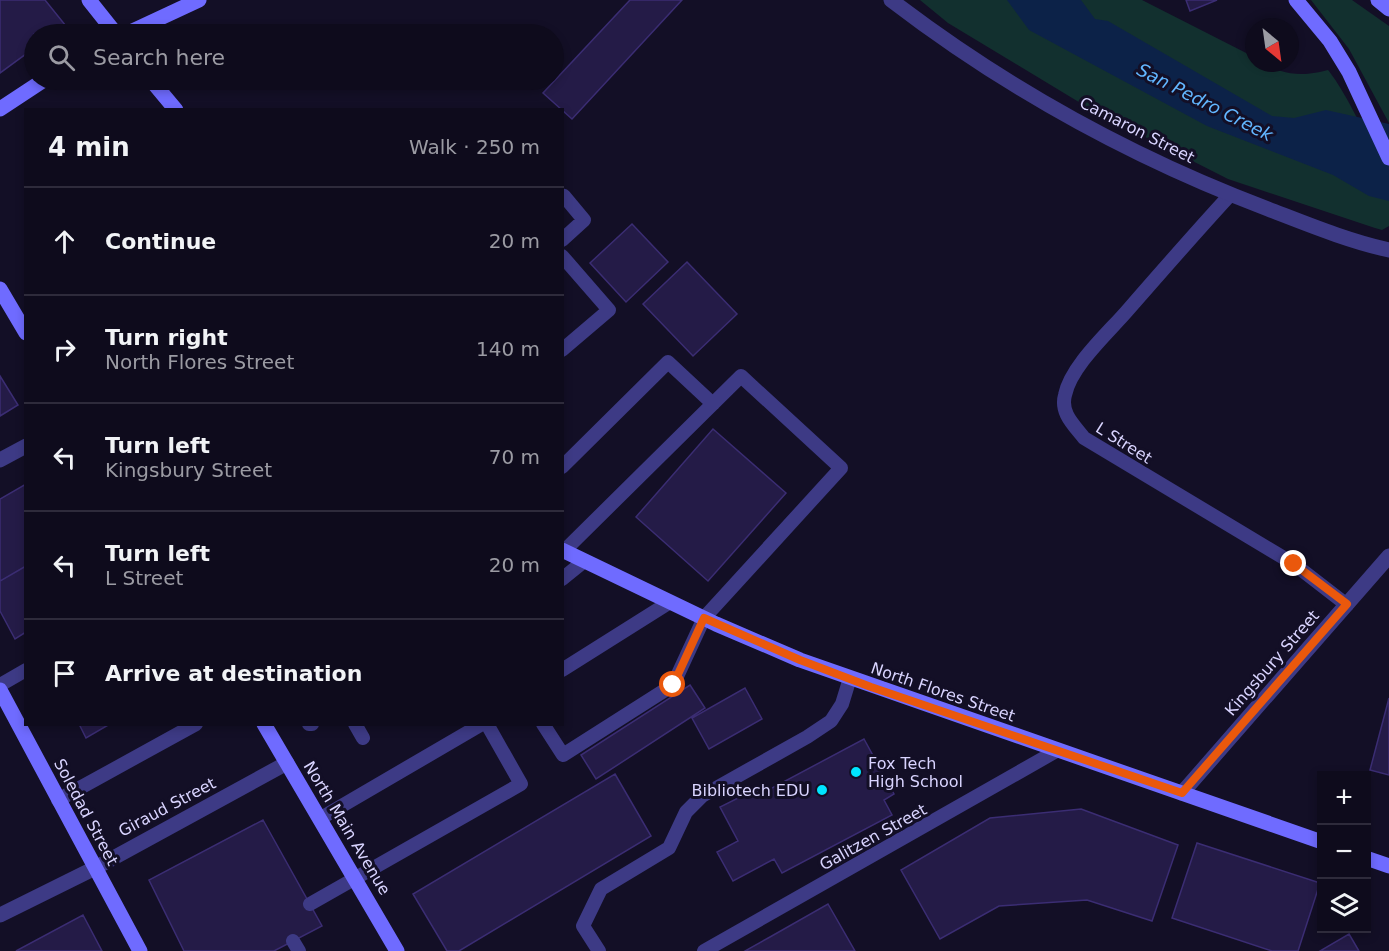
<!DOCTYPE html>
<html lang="en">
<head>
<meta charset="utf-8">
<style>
	:root { --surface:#0e0b1c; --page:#1c1929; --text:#f1f3f6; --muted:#9b9ba3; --line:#2e2b3b }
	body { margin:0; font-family:"DejaVu Sans",sans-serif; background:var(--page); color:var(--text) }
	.controls { position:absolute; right:18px; bottom:18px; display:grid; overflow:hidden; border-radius:0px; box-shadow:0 3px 9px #0003 }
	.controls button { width:54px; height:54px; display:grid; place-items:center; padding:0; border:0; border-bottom:2px solid var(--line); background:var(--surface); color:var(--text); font:30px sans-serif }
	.compass { position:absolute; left:1245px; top:18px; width:54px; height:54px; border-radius:50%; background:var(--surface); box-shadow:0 3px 9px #0003; rotate:151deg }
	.stop { position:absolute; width:18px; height:18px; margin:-14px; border:4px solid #ea580c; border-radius:50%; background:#fff }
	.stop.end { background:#ea580c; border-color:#fff; box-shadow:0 2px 6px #0008 }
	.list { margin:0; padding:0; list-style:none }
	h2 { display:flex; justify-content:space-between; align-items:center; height:78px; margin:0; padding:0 24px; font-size:26px }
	h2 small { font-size:20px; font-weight:400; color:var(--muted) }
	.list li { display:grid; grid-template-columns:39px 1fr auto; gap:18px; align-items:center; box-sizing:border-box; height:108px; padding:0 24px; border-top:2px solid var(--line) }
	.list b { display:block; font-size:22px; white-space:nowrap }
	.list p { margin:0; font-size:20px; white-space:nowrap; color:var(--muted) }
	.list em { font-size:20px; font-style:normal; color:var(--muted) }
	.icon { flex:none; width:33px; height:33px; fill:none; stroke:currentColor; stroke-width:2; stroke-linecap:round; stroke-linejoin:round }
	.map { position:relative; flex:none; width:1389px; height:951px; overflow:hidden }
	.search { position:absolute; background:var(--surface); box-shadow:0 3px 9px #0003; left:24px; top:24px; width:540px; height:66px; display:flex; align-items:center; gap:15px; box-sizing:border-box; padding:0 21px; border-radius:33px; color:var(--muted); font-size:22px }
	.panel { position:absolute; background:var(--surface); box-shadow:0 3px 9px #0003; left:24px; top:108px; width:540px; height:618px; border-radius:0px }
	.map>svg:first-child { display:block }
	.green { fill:#12302f }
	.water { fill:#0c2248 }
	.building { fill:#241b47; stroke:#3b2d73; stroke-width:1.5 }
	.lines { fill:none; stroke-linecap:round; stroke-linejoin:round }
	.lane { stroke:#3d3a85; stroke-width:14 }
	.street { stroke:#3d3a85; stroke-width:15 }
	.secondary { stroke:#6f6bff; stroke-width:15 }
	.route { stroke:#ea580c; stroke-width:8 }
	.poi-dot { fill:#00e5ff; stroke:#130f26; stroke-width:2 }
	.labels { text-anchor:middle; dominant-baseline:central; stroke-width:6; stroke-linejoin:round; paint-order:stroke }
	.street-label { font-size:16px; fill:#d9d4ff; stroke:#130f26 }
	.poi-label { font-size:16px; fill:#d9d4ff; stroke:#130f26; text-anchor:start }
	.water-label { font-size:18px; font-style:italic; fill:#62b6ff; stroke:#130f26 }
</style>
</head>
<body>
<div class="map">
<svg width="1389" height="951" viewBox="0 0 1389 951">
	<rect width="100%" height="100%" fill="#130f26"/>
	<path class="green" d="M920,0h222l112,57v6c11,0 17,4 27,8 14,5 34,3 47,-1 19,23 56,98 61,127 0,9 0,20 0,29l-7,4 -7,-2 -147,-49 -136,-69 -144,-87z
		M1311,0h41l37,26v97l-40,-74z"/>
	<path class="water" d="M1007,0h74l14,19 13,2 164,95 22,2 32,-8 63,14v77l-20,-5 -36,-21 -126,-49 -178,-96z"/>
	<path class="building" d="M0,0h45l21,26 -12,8h-20v14l-34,25z
		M630,0h52l-110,119 -29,-26z
		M1186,0h31l-27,11z
		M632,224l36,38 -42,40 -36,-39z
		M687,262l50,52 -44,42 -50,-52z
		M0,376l18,29 -18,11z
		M713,429l73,64 -78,88 -72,-64z
		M26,484v82l-26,15v-82z
		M26,566v66l-11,7 -15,-28v-30z
		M690,685l15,23 -109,71 -15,-24z
		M745,688l17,31 -53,30 -17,-31z
		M1389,698v77l-19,-5z
		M79,724h31l-24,14z
		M864,739l30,55 -10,6 8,15 -110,58 -8,-14 -41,22 -16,-29 21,-11 -18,-34 36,-18 3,6z
		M615,774l36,62 -192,115h-12l-34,-57z
		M1081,809l97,36 -26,76 -65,-21 -88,6 -59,33 -39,-69 89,-52z
		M263,820l59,106 -48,25h-90l-35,-71z
		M1197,843l123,40 -22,68h-26l-100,-33z
		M828,904l27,47h-110l25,-14z
		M83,915l19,36h-86z
		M1349,934l10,17h-39z"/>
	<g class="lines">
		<path class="lane" d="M1230,195c-35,38 -69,77 -103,116 -19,22 -56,55 -62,84 -5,18 9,30 19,43l210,126 53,41
			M562,197l2,-1 20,24 -22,20
			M562,256l47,54 -47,40
			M562,467l106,-105 45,42
			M562,579l21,-17
			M562,670l108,-68
			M0,685l26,-15
			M309,724h3
			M355,724l8,14
			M543,724l20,31 110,-70 31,-67 137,-150 -100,-92 -177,175
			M58,800l138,-76
			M321,818l161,-94
			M310,904l211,-120 -34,-60
			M293,941l6,10
			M599,951l-16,-25 18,-37 68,-41 17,-36 16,-16 105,-59 24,-16 11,-17 8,-26
			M704,951l354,-201"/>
		<path class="street" d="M891,0c115,88 242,158 377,209 39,15 80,32 121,41
			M0,460l26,-14
			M1182,793l207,-237
			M0,915l95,-47 192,-105"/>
		<path class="secondary" d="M89,0l27,34
			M1296,0l34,41 19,31 40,86
			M1378,0l11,9
			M126,34l73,-34
			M151,80l25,30
			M0,109l44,-29
			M0,289l26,44
			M562,550l154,74 84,36 522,182
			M0,690l140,261
			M264,724l133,227
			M1366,858l23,8"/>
	</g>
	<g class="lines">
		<path class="route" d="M673,685l31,-67 96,42 71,27 311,106 165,-189 -53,-40"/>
	</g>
	<g class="poi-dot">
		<circle cx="856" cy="772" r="6"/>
		<circle cx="822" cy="790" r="6"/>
	</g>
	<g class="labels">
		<g class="street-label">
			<text transform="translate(1137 130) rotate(27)">Camaron Street</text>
			<text transform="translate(1124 443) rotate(32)">L Street</text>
			<text transform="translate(1272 663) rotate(-49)">Kingsbury Street</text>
			<text transform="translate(943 692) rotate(19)">North Flores Street</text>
			<text transform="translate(167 807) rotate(-28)">Giraud Street</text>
			<text transform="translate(86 812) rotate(62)">Soledad Street</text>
			<text transform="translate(347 828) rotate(59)">North Main Avenue</text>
			<text transform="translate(873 837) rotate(-29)">Galitzen Street</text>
		</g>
		<g class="poi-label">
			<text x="868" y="763">Fox Tech<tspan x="868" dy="18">High School</tspan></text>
			<text x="810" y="790" text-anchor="end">Bibliotech EDU</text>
		</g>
		<g class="water-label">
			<text transform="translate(1205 102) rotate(27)">San Pedro Creek</text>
		</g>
	</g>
</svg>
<div class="controls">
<button>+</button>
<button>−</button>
<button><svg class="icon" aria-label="layers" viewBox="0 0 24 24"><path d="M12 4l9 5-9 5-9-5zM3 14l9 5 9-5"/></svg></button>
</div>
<svg class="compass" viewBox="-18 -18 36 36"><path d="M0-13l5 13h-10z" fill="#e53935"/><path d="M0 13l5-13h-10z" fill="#9b9ba3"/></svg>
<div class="stop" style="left:673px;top:685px"></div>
<div class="stop end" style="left:1294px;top:564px"></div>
<div class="search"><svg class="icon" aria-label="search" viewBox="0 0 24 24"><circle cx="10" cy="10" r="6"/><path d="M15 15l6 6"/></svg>Search here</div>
<section class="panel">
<h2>4 min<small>Walk · 250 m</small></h2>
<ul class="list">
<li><svg class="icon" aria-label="ahead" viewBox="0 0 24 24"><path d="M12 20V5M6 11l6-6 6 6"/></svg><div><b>Continue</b></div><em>20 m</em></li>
<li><svg class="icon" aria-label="right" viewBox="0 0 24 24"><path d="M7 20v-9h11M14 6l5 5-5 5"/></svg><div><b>Turn right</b><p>North Flores Street</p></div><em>140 m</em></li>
<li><svg class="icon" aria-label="left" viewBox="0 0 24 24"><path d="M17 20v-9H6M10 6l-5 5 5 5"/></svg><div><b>Turn left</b><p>Kingsbury Street</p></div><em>70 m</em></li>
<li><svg class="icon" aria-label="left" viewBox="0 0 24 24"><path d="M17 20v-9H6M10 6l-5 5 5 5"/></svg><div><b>Turn left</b><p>L Street</p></div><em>20 m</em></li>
<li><svg class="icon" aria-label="arrive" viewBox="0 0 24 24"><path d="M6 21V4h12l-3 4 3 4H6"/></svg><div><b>Arrive at destination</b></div></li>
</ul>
</section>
</div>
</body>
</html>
